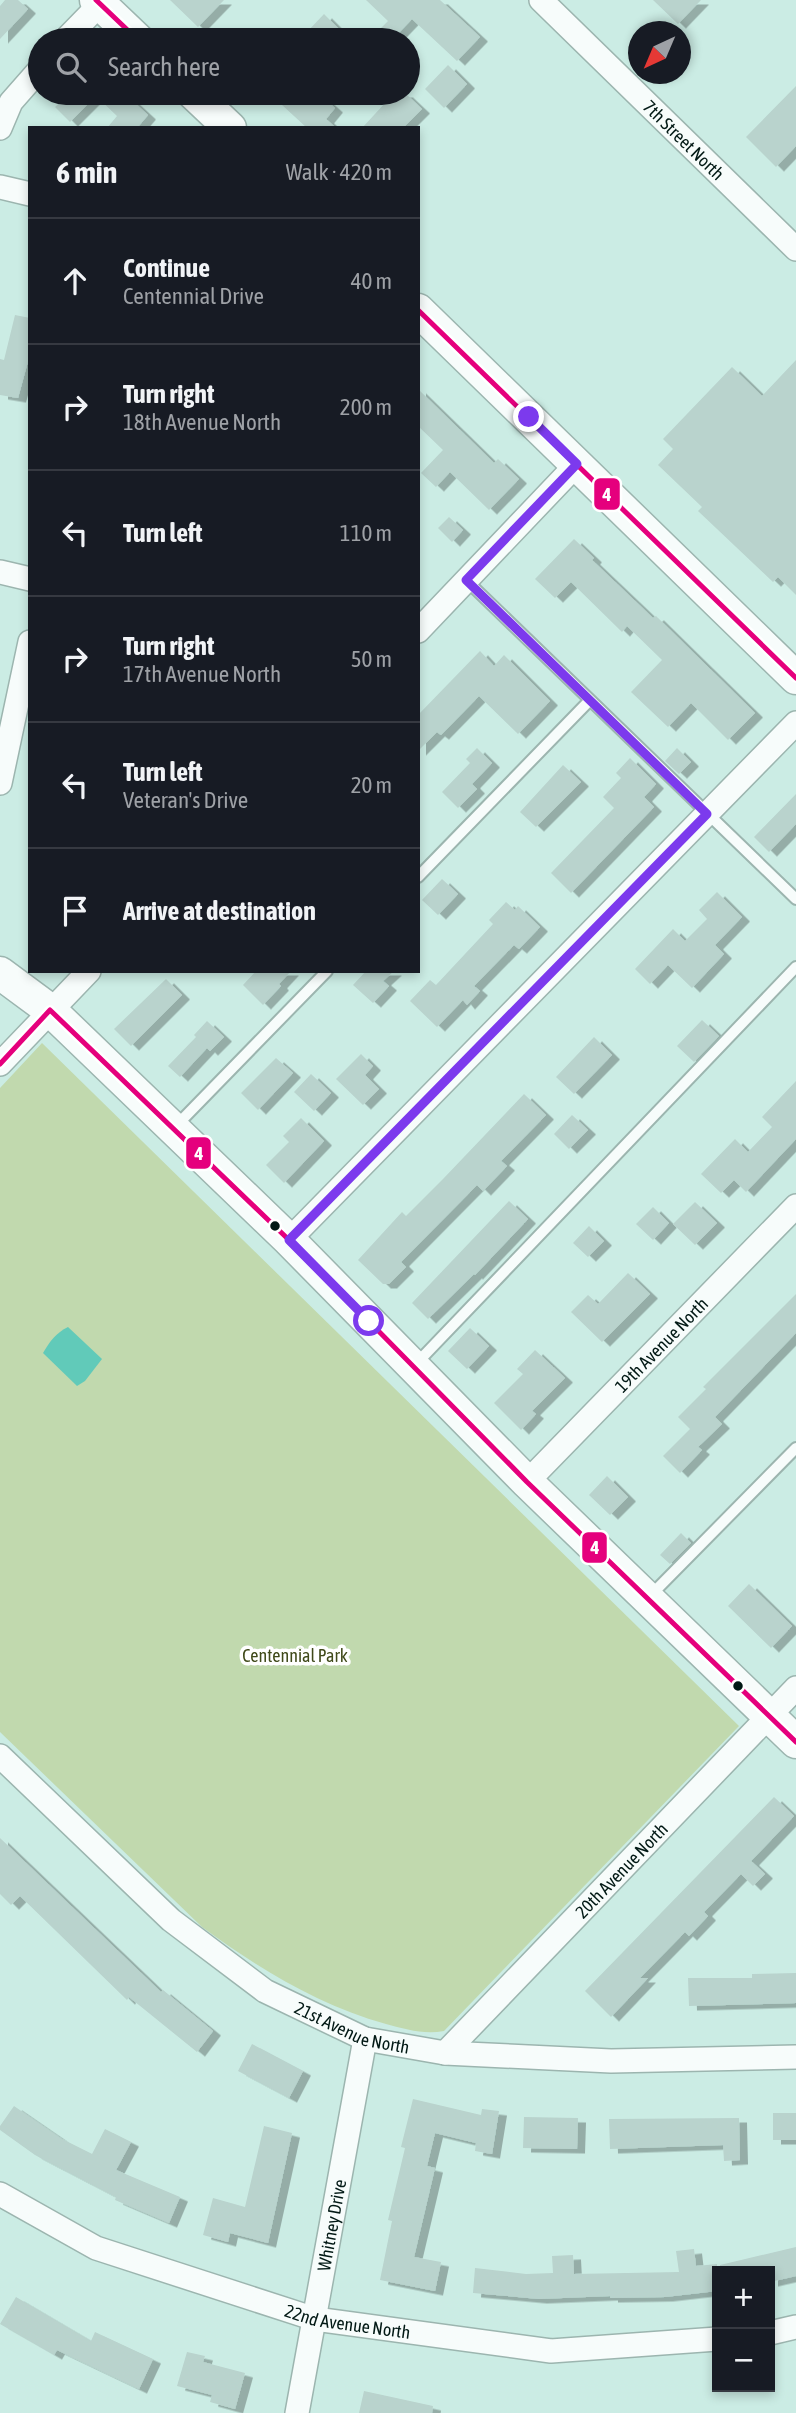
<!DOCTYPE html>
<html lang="en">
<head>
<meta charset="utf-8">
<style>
	:root { --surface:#171b24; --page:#20242c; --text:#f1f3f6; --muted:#9ea1a6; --line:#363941 }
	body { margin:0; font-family:"Asap Condensed",sans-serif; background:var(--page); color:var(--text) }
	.controls { position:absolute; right:21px; bottom:21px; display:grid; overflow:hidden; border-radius:0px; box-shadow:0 4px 10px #0003 }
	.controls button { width:63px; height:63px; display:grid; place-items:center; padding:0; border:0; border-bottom:2px solid var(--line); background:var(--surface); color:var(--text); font:35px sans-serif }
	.compass { position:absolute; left:628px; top:21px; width:63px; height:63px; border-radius:50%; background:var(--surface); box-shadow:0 4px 10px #0003; rotate:224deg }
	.stop { position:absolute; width:21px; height:21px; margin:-16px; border:5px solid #7c3aed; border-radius:50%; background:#fff }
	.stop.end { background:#7c3aed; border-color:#fff; box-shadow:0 2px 7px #0008 }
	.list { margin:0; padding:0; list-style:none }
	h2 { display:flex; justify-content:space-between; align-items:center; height:91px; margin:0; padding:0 28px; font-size:30px }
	h2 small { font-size:23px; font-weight:400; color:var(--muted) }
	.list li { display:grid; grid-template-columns:46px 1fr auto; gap:21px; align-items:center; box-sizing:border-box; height:126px; padding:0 28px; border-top:2px solid var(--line) }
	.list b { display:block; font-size:26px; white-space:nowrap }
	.list p { margin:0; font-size:23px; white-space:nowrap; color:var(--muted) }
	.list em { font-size:23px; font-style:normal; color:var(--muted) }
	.icon { flex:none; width:38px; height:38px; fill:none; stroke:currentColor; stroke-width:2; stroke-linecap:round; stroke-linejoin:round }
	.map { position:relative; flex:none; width:796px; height:2413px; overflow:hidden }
	.search { position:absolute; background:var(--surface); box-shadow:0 4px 10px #0003; left:28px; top:28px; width:392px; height:77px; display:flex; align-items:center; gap:18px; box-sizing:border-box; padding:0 24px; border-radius:38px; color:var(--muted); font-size:26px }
	.panel { position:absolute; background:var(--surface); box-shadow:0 4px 10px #0003; left:28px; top:126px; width:392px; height:847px; border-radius:0px }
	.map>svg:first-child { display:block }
	.green { fill:#c1d9ae }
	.water { fill:#61cab9 }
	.building { fill:#b9d3cd; filter:url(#shadow) }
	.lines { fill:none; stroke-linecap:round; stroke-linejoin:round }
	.lane-casing { stroke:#9cb5af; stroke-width:14 }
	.street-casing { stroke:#9cb5af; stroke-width:26 }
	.secondary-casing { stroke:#9cb5af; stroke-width:35 }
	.lane { stroke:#f7fcfb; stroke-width:10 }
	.street { stroke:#f7fcfb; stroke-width:23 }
	.secondary { stroke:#f7fcfb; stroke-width:32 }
	.bus-1-casing { stroke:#fff; stroke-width:10 }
	.bus-1 { stroke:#e5007d; stroke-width:5 }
	.route { stroke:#7c3aed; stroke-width:9 }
	.bus-dot { fill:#021915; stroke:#fff; stroke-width:2.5 }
	.labels { text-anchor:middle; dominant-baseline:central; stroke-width:7; stroke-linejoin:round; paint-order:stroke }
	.street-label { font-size:18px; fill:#021915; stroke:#fff }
	.park-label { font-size:18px; fill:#404a1a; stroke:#fff }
	.line-badge { stroke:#fff; stroke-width:2.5 }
	.badge-label { font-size:19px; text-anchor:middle; font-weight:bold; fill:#fff }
</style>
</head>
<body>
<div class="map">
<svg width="796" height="2413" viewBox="0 0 796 2413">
	<defs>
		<filter id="shadow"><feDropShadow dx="8" dy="4.5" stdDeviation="0" flood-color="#0004"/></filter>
	</defs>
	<rect width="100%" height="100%" fill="#cbece4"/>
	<path class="green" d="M42,1043l697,683 -295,305c-20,4 -39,-2 -58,-7 -68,-19 -128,-56 -184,-97l-202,-195v-644z"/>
	<path class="water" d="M68,1327l34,32 -17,22 -8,5 -34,-33c7,-12 13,-20 25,-26z"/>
	<path class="building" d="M5,0h13l10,9 -28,30v-33z
		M170,0h54l-26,27z
		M366,0h74l40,37 -23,24 -45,-42 -20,21h-3l-10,-10 9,-9z
		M653,0h48l-23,24z
		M324,14l14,14 -11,12h-13l-8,-7z
		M448,65l19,19 -23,24 -19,-19z
		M796,86v60l-20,21 -30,-30z
		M70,93h54l24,22 -11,13h-30l10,-12 -21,-20 -26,26 -15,-15z
		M269,93h49l17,15 -9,11 10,9h-29z
		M376,93h29l17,16 -19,19h-41l24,-26z
		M15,315l15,3v36l-12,44 -18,-3v-36l4,1z
		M796,360v235l-18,-18 -5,5 -75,-71 4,-4 -44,-42 15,-16 -10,-10 69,-72 30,29z
		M418,389l76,74 4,-4 21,20 -30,31 -39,-38 -14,15 -15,-14 22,-23 -25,-24z
		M449,517l14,13 -11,12 -14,-14z
		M574,539l20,19 -2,2 61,58 3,-2 99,97 -27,27 -37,-37 -23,24 -37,-35 31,-32 -35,-34 -5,6 -51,-50 -16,16 -20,-19z
		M480,651l14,15 10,-11 46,46 -32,33 -39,-38 -38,39 -4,-3 -19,19v-36z
		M477,748l15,15 -20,21 5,5 -19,19 -16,-16 28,-29 -4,-4z
		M677,748l14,14 -12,12 -14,-13z
		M630,758l26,26 -12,13 10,10 -83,86 -20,-20 63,-65 -11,-11 18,-19 -5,-5z
		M563,765l18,17 -45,45 -16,-15z
		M796,794v30l-27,28 -15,-15z
		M442,879l16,15 -20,21 -16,-15z
		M717,892l25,25 -27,28 9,9 -32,34 -24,-23 -18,19 -15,-15 38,-40 12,12 22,-22 -8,-9z
		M506,902l9,8 3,-4 22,21 -21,22 -5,-4 -40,41 6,5 -13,14 -4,-5 -26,27 -27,-26 20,-21 6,5 57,-61 -4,-4z
		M256,971h35l-12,13 2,2 -18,19 -20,-20z
		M366,971h28l-11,10 6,5 -16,17 -20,-18z
		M166,979l16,16 -51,51 -17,-17z
		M702,1020l17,16 -25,26 -17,-16z
		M207,1021l17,16 -14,14 -3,-3 -27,29 -12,-11 28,-29 -2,-2z
		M594,1037l18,18 -38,39 -18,-17z
		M361,1054l12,12 -8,9 14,14 -16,16 -27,-26z
		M276,1058l17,15 -35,37 -17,-17z
		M311,1074l20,19 -17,18 -20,-19z
		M796,1081v58l-50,53 -12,-12 -13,13 -20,-19 34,-35 13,13 24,-25 -10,-10z
		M524,1094l22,21 -45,46 6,5 -24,25 -6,-6 -76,77 5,5 -17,17h-6l-25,-24 44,-48 4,4 37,-37z
		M572,1115l16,15 -19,19 -15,-15z
		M301,1118l23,23 -40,42 -18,-18 23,-23 -6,-6z
		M509,1201l19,18 -53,56 -1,-1 -46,45 -16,-16z
		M695,1202l22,21 -22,22 -22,-21z
		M653,1207l16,16 -16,17 -17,-16z
		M589,1226l15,15 -16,16 -15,-14z
		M628,1273l22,21 -48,48 -31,-30 17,-17 10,9z
		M796,1294v39l-81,84 7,7 -24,23 4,3 -22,23 -17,-17 27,-27 -12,-12 28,-28 -3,-2z
		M470,1328l19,18 -22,23 -19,-18z
		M535,1350l30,28 -33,33 4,3 -15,16 -27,-27 29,-29 -6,-5z
		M607,1476l21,21 -18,18 -21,-20z
		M681,1533l10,10 -21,21 -10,-9z
		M749,1584l43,42 -21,22 -43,-42z
		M774,1797l20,19 -43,45 14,13 -12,12 -12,-12 -37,38 4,4 -19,20 -4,-4 -45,46h8l-37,39 -26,-26z
		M0,1838l161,154 2,-2 50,41 -16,21 -68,-55 -2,3 -107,-104 -9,9 -11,-11z
		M796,1973v30l-107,3 -1,-28h64v-4z
		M252,2044l51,27 -14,27 -51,-27z
		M413,2099l68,16 1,-6 17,2 -7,43 -17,-3 1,-8 -41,-10 -8,33 8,2 -21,89 27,5 -6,29 -55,-11 12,-59 -4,-1 17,-72 -4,-1z
		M14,2106l48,33 30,15 13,-25 26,13 -15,28 64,27 -11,26 -54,-23 1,-3 -81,-42 -35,-25v-4z
		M773,2113h23v27h-23z
		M524,2117l54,1 -1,31 -54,-1z
		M739,2118l1,42 -16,1 -1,-16 -113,4 -1,-30z
		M264,2126l28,7 -24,110 -38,-10 -2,9 -25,-7 10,-37 32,9z
		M796,2247v29l-26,6v-11h-50v-6z
		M694,2249l2,17 21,-2v27l-52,6 -55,1v-2l-71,3 -66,-6 2,-25 51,6 27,-1 -1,-17 21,-1 1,19 105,-2 -3,-21z
		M16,2297l75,44 4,-9 58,27 -14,30 -82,-39 -3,5 -54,-31z
		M187,2352l18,4 -2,6 42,11 -10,36 -25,-7 2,-7 -35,-9z
		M364,2391l69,15 -1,7h-73z"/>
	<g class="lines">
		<g class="lane-casing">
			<path id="lane" d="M466,580l330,319
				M418,877l172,-177
				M175,1127l152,-156
				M415,1365l381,-398
				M650,1596l146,-148"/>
		</g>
		<g class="street-casing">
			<g id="street">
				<path id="s1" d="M541,0l255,249"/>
				<path d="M65,40l39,-40"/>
				<path d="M0,128l11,-26 29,-33"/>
				<path d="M0,187l30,7"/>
				<path d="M0,572l30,7"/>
				<path d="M418,631l159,-167"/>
				<path d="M0,783l30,-141"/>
				<path d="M0,1064l89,-93"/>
				<path d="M289,1240l507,-517"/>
				<path id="s2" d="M527,1482l269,-276"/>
				<path id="s3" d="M0,1756l171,164 94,71 100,48 80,14 166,8 185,-4"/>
				<path id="s4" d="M445,2053l351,-365"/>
				<path id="s5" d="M0,2194l96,54 219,71 236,32 166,-12"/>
				<path d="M770,2333l26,-6"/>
				<path id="s6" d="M297,2413l68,-374"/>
			</g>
		</g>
		<g class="secondary-casing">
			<path id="secondary" d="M96,0l42,40
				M193,93l37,35
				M418,310l378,368
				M0,973l50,37 239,230 238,242 269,260"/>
		</g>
		<use href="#lane" class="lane"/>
		<use href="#street" class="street"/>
		<use href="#secondary" class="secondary"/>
		<g class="bus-1-casing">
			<path id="bus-1" d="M96,0l42,40
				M418,310l378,368
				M0,1064l50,-54 239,230 238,242 269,260"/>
		</g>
		<use href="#bus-1" class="bus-1"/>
	</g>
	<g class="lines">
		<path class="route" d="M369,1321l-80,-81 418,-426 -241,-234 111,-116 -48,-47"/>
	</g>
	<g class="bus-dot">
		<circle cx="275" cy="1226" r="6"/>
		<circle cx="738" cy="1686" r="6"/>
	</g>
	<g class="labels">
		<g class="street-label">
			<text stroke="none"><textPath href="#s1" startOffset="200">7th Street North</textPath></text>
			<text stroke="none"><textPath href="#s2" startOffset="192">19th Avenue North</textPath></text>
			<text stroke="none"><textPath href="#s4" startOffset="254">20th Avenue North</textPath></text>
			<text stroke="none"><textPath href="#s3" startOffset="450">21st Avenue North</textPath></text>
			<text stroke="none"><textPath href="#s6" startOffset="191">Whitney Drive</textPath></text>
			<text stroke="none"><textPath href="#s5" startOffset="373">22nd Avenue North</textPath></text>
		</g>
		<g class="park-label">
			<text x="295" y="1655">Centennial Park</text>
		</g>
	</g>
	<g class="line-badge">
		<rect x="593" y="477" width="28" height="34" rx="7" fill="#e5007d"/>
		<rect x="185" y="1136" width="27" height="34" rx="7" fill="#e5007d"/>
		<rect x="581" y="1531" width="27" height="33" rx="7" fill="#e5007d"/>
	</g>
	<g class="badge-label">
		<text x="607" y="501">4</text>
		<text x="199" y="1160">4</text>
		<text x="595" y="1554">4</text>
	</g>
</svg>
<div class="controls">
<button>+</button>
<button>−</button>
</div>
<svg class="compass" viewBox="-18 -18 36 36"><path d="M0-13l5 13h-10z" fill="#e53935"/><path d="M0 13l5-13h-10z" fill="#9ea1a6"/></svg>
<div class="stop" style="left:369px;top:1321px"></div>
<div class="stop end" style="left:529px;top:417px"></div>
<div class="search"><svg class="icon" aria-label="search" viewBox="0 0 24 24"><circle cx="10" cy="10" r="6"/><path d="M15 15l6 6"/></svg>Search here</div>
<section class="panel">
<h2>6 min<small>Walk · 420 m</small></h2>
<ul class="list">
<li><svg class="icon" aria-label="ahead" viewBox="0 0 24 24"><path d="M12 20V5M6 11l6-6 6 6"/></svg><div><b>Continue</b><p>Centennial Drive</p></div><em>40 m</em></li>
<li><svg class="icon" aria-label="right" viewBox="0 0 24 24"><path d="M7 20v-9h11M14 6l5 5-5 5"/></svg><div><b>Turn right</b><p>18th Avenue North</p></div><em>200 m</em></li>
<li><svg class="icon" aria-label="left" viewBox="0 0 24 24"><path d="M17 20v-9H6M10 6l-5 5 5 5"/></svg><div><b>Turn left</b></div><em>110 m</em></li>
<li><svg class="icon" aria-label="right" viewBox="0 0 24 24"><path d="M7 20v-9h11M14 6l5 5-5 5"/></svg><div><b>Turn right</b><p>17th Avenue North</p></div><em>50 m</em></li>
<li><svg class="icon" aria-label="left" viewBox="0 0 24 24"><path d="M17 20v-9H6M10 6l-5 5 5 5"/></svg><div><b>Turn left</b><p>Veteran's Drive</p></div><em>20 m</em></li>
<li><svg class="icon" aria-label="arrive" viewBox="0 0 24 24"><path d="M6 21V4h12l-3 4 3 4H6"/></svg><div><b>Arrive at destination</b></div></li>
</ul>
</section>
</div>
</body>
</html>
